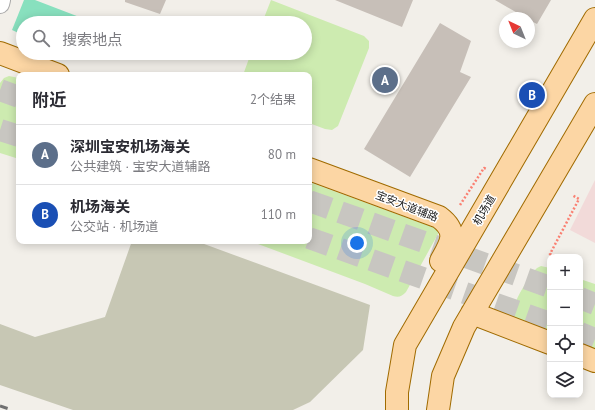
<!DOCTYPE html>
<html lang="zh">
<head>
<meta charset="utf-8">
<style>
	:root { --surface:#fff; --page:#f7f7f7; --text:#2b2b33; --muted:#7c7c81; --line:#e1e1e2; --accent:#d40000 }
	body { margin:0; font-family:"PT Sans","Noto Sans SC",sans-serif; background:var(--page); color:var(--text) }
	.controls { position:absolute; right:12px; bottom:12px; display:grid; overflow:hidden; border-radius:8px; box-shadow:0 2px 10px #0003 }
	.controls button { width:36px; height:36px; display:grid; place-items:center; padding:0; border:0; border-bottom:1px solid var(--line); background:var(--surface); color:var(--text); font:20px sans-serif }
	.compass { position:absolute; left:499px; top:12px; width:36px; height:36px; border-radius:50%; background:var(--surface); box-shadow:0 2px 10px #0003; rotate:317deg }
	.you { position:absolute; left:357px; top:243px; width:14px; height:14px; margin:-10px; border:3px solid #fff; border-radius:50%; background:#1a73e8; box-shadow:0 0 0 6px #1a73e833 }
	.badge { display:grid; place-items:center; width:26px; height:26px; border-radius:50%; background:var(--accent); color:#fff; font-size:13px; font-weight:700 }
	.pin { position:absolute; translate:-50% -50%; border:2px solid #fff; box-shadow:0 1px 4px #0006 }
	.list { margin:0; padding:0; list-style:none }
	h2 { display:flex; justify-content:space-between; align-items:center; height:52px; margin:0; padding:0 16px; font-size:17px }
	h2 small { font-size:13px; font-weight:400; color:var(--muted) }
	.list li { display:grid; grid-template-columns:26px 1fr auto; gap:12px; align-items:center; box-sizing:border-box; height:60px; padding:0 16px; border-top:1px solid var(--line) }
	.list b { display:block; font-size:15px; white-space:nowrap }
	.list p { margin:0; font-size:13px; white-space:nowrap; color:var(--muted) }
	.list em { font-size:13px; font-style:normal; color:var(--muted) }
	.icon { flex:none; width:22px; height:22px; fill:none; stroke:currentColor; stroke-width:2; stroke-linecap:round; stroke-linejoin:round }
	.map { position:relative; flex:none; width:595px; height:410px; overflow:hidden }
	.search { position:absolute; background:var(--surface); box-shadow:0 2px 10px #0003; left:16px; top:16px; width:296px; height:44px; display:flex; align-items:center; gap:10px; box-sizing:border-box; padding:0 14px; border-radius:22px; color:var(--muted); font-size:15px }
	.panel { position:absolute; background:var(--surface); box-shadow:0 2px 10px #0003; left:16px; top:72px; width:296px; height:172px; border-radius:8px }
	.map>svg:first-child { display:block }
	.commercial { fill:#f2dad9 }
	.construction { fill:#c7c7b4 }
	.grass { fill:#cdebb0 }
	.pitch { fill:#88e0be }
	.building { fill:#c7bfb8 }
	.lines { fill:none; stroke-linecap:round; stroke-linejoin:round }
	.major-tunnel { stroke:#c8c6c1; stroke-width:22; stroke-dasharray:22 11; stroke-linecap:butt }
	.minor-casing { stroke:#a9a9a9; stroke-width:20 }
	.major-casing { stroke:#a06b00; stroke-width:24 }
	.path { stroke:#fa8072; stroke-width:2.5; stroke-dasharray:2 2; stroke-linecap:butt }
	.minor { stroke:#fff; stroke-width:18 }
	.major { stroke:#fcd6a4; stroke-width:22 }
	.rail { stroke:#707070; stroke-width:3; stroke-dasharray:8 8; stroke-linecap:butt }
	.labels { text-anchor:middle; dominant-baseline:central; stroke-width:3; stroke-linejoin:round; paint-order:stroke }
	.street-label { font-size:11px; fill:#222; stroke:#fff }
</style>
</head>
<body>
<div class="map">
<svg width="595" height="410" viewBox="0 0 595 410">
	<rect width="100%" height="100%" fill="#f2efe9"/>
	<path class="commercial" d="M595,180v63l-25,-13z"/>
	<path class="construction" d="M132,241h64l174,64 -7,45 -53,52 -17,8h-220l-73,-25v-61l35,13 70,-20z"/>
	<path class="grass" d="M271,0l93,36 5,5v7l-31,78 -6,4 -7,-1 -16,-6v-48h-66l8,-22h54v-30h-43z
		M9,76l10,2v81l-19,-6v-70l4,-5z
		M309,182l126,46 3,2v4l-32,58c-4,4 -7,6 -13,4l-28,-12 -115,-43h59z
		M541,266l9,2v72l-35,-18c-6,-18 9,-35 18,-50l4,-4z
		M580,279l15,5v73l-15,-6z"/>
	<path class="pitch" d="M24,0h11l60,23h-72v12l-11,-5z"/>
	<path class="building" d="M125,0h41l-6,14 -35,-12z
		M335,0h78l-11,27z
		M495,0h56l-14,24 -8,-4v-2h-3z
		M440,23l31,18 -11,31 11,5 -61,100 -46,-28z"/>
	<g class="lines">
		<path class="major-tunnel" d="M0,90l19,7
			M0,130l19,6
			M309,201l241,86
			M309,238l241,85
			M580,298l15,6
			M580,333l15,6"/>
		<g class="minor-casing">
			<path id="minor" d="M0,4l1,-4"/>
		</g>
		<g class="major-casing">
			<path id="major" d="M0,53l58,22
				M309,169l130,48c20,15 12,26 2,44
				M472,313l78,30
				M580,355l15,6
				M397,410v-18l8,-47 190,-326
				M438,410l5,-34 21,-49 131,-223"/>
		</g>
		<path class="path" d="M460,205l24,-37 3,1
			M559,257l-9,-3 29,-55 -7,-4"/>
		<use href="#minor" class="minor"/>
		<use href="#major" class="major"/>
		<path class="rail" d="M0,406l12,4"/>
	</g>
	<g class="labels">
		<g class="street-label">
			<text transform="translate(407 206) rotate(21)">宝安大道辅路</text>
			<text transform="translate(484 210) rotate(-60)">机场道</text>
		</g>
	</g>
</svg>
<div class="controls">
<button>+</button>
<button>−</button>
<button><svg class="icon" aria-label="locate" viewBox="0 0 24 24"><circle cx="12" cy="12" r="6"/><path d="M12 2v4M12 18v4M2 12h4M18 12h4"/></svg></button>
<button><svg class="icon" aria-label="layers" viewBox="0 0 24 24"><path d="M12 4l9 5-9 5-9-5zM3 14l9 5 9-5"/></svg></button>
</div>
<svg class="compass" viewBox="-18 -18 36 36"><path d="M0-13l5 13h-10z" fill="#e53935"/><path d="M0 13l5-13h-10z" fill="#7c7c81"/></svg>
<div class="you"></div>
<div class="pin badge" style="left:385px;top:80px;background:#5c6f8a">A</div>
<div class="pin badge" style="left:532px;top:95px;background:#1a4fb4">B</div>
<div class="search"><svg class="icon" aria-label="search" viewBox="0 0 24 24"><circle cx="10" cy="10" r="6"/><path d="M15 15l6 6"/></svg>搜索地点</div>
<section class="panel">
<h2>附近<small>2个结果</small></h2>
<ul class="list">
<li><span class="badge" style="background:#5c6f8a">A</span><div><b>深圳宝安机场海关</b><p>公共建筑 · 宝安大道辅路</p></div><em>80 m</em></li>
<li><span class="badge" style="background:#1a4fb4">B</span><div><b>机场海关</b><p>公交站 · 机场道</p></div><em>110 m</em></li>
</ul>
</section>
</div>
</body>
</html>
